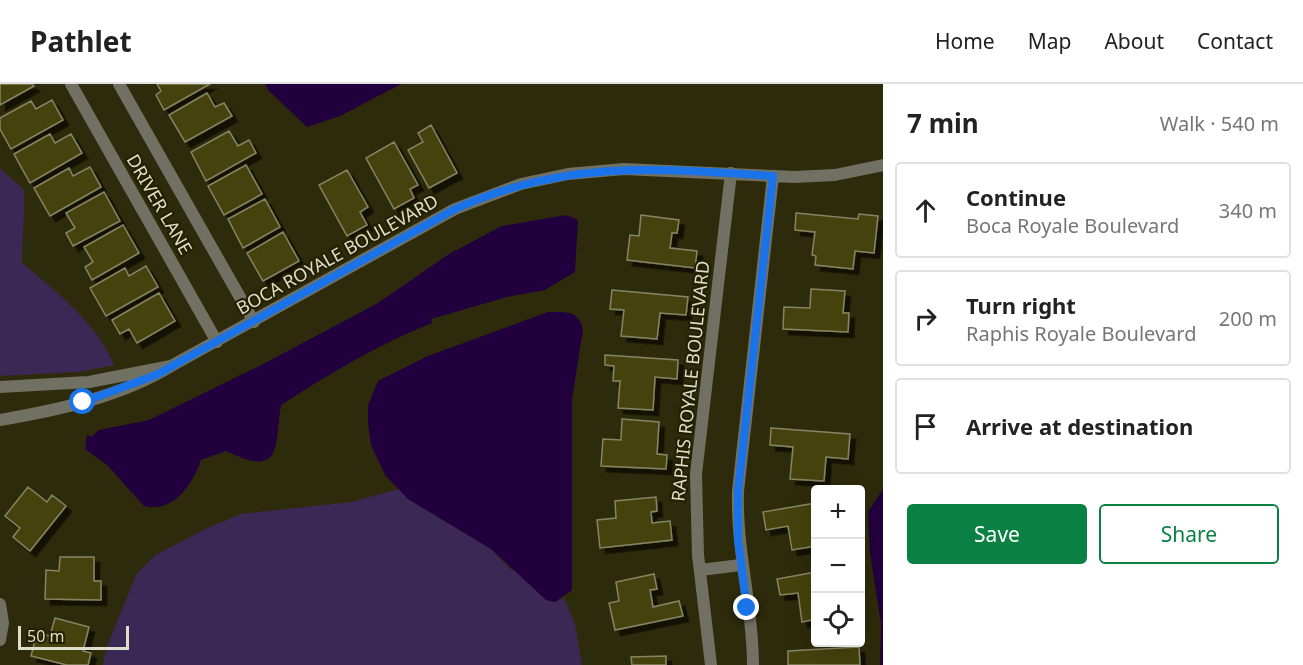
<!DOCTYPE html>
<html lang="en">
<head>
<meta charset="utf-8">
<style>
	:root { --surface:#fff; --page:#f2f2f2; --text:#222; --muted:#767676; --line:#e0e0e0; --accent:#0b8043 }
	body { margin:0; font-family:"Noto Sans",sans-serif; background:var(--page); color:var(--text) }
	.controls { position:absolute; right:18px; bottom:18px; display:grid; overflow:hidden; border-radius:6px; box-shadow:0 6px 24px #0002 }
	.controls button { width:54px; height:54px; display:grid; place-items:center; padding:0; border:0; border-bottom:2px solid var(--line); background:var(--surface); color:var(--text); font:30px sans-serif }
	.scale { position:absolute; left:18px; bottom:15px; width:111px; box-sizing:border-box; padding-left:6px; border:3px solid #dedecc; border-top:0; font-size:16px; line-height:21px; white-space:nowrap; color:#dedecc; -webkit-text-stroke:4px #232102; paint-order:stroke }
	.stop { position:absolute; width:18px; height:18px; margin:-14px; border:4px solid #1a73e8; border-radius:50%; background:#fff }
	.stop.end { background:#1a73e8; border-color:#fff; box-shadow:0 2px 6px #0008 }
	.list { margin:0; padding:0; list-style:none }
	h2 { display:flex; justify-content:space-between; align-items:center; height:78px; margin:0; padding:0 24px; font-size:26px }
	h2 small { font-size:20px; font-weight:400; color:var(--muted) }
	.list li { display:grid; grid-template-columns:39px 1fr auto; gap:18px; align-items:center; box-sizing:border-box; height:96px; margin:0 12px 12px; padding:0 12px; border:2px solid var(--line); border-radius:6px }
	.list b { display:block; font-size:22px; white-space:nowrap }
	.list p { margin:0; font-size:20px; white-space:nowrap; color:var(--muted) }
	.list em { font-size:20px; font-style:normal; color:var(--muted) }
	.actions { display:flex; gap:12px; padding:18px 24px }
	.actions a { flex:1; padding:14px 0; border:2px solid var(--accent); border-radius:6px; text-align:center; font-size:21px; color:var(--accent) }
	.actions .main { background:var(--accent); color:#fff }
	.icon { flex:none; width:33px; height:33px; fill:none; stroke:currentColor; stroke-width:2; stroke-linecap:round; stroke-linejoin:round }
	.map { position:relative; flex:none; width:883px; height:581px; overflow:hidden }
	header { display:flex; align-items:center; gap:36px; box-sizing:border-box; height:84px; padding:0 30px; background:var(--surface); border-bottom:2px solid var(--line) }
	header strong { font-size:28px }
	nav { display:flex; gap:33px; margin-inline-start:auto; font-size:21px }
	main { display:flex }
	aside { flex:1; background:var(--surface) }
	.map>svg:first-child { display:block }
	.green { fill:#3c2855 }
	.water { fill:#22003e }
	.building { fill:#444211; stroke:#868563; stroke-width:1.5; filter:url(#shadow) }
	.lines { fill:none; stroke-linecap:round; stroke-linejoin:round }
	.street { stroke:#717163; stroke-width:12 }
	.route { stroke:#1a73e8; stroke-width:8 }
	.labels { text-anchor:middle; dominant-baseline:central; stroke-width:4.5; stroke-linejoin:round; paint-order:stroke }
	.street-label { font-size:18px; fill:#dedecc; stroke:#232102 }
</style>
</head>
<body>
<header>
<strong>Pathlet</strong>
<nav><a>Home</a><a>Map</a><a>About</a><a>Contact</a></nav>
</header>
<main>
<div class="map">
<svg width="883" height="581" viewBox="0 0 883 581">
	<defs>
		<filter id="shadow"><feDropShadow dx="5.5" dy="5.5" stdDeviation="0" flood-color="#0009"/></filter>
	</defs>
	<rect width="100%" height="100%" fill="#2d2b0b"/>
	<path class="green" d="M0,84l24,22c1,25 -2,48 -2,73 35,29 74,59 92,102l-36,7 -78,4z
		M399,405l9,10 83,50 19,20 8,4 37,29 9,-4 11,26 7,41h-479l3,-16 30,-74 18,-19 51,-27 36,-15 110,-12z"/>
	<path class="water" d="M265,0h136l-61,32 -33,11 -38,-36z
		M566,131l12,5 -3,52 -30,18 -38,7 -76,22 1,4c-53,21 -103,51 -151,82 -7,41 3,74 -55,46l-25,9c-8,23 -27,54 -57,46l-37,-41 -22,-16 2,-15 4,3 8,-7 50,-10 118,-58 111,-59 71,-49 53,-28z
		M548,228c18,0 31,-2 35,18l-11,69v191l-17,12 -9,-2 -55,-51 -83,-50 -23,-24 -14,-30 -3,-22v-18l10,-24 50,-25z
		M883,405v176h-3l1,-41 -11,-71 -2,-41z"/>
	<path class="building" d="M0,0h32l2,2 -34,19z
		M157,0h53l-46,26 -8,-15 5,-4z
		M207,9l8,14 9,-4 8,13 -47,26 -16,-27z
		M52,16l11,20 -52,29 -11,-20v-11l31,-17 5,8z
		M431,41l26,48 -28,15 -21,-38 15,-8 -5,-9z
		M229,47l9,15 11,-6 7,13 -50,28 -15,-29z
		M50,50l5,9 16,-9 11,19 -52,30 -16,-29z
		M394,58l24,43 -8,4 4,9 -20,11 -28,-51z
		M246,81l16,29 -38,21 -16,-29z
		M90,83l11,20 -51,29 -16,-28 35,-20 4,8z
		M347,86l21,37 -8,5 7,13 -20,11 -28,-51z
		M104,108l16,29 -47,25 -7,-13 9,-5 -9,-15z
		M265,115l15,28 -37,21 -15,-29z
		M796,129l62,6 1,-5 19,2 -4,37 -19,-2 -2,18 -38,-4 1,-9 -4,-1 3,-23 -20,-2z
		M641,131l38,5 -2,13h-5l-2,15 27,3 -2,17 -68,-8 3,-25 9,1z
		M123,141l16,28 -47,27 -7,-13 8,-5 -9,-15z
		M283,148l16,29 -36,20 -16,-28z
		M146,182l12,21 -52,29 -16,-28 35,-20 4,8z
		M811,205l34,2 -2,22h6l-1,19 -65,-3 1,-22 26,1z
		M612,206l76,7 -2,18 -26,-2 -3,26 -36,-3 3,-26 -14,-1z
		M159,209l16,28 -38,22 -8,-14 -9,5 -8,-14z
		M605,271l73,5 -1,19 -22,-2 -2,33 -35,-2 2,-27h-7l1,-15 -9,-1z
		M622,335l37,3 -2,32 10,1 -1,14 -65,-3 2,-27 18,1z
		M771,344l79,6 -2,25 -22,-2 -2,24 -34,-2 3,-32 -23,-2z
		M28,403l19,15 5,-7 14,11 -36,45 -17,-14 7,-9 -15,-12z
		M656,413l1,14 -6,1 1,11 18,-2 2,19 -72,8 -3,-28 19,-2 -1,-17z
		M816,419v43l-24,4 -4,-24 -22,4 -3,-18z
		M60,473h34v24h7v19l-56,-1 1,-29 13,1z
		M816,488v47l-14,3 -4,-29 -18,2 -3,-16z
		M654,490l3,15 -7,1 3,17 26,-6 4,15 -68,14 -6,-27 10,-2 -3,-19z
		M55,534l34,9 -6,24 8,2 -3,12h-21l-36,-9 6,-23 13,3z
		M859,563l1,18h-72v-14z
		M666,572v9h-34l-1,-8z"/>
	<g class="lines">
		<path class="street" d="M71,0l146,258
			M119,0l135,238
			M171,282l284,-157 66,-25 47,-10 56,-5 170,8 41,-2 48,-10
			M0,303l89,-5 82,-16c-51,31 -113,44 -171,54
			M700,486l41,-5
			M0,520l3,19 -3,17
			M711,581l-13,-110 -2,-81 35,-301
			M753,581c0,-59 -17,-115 -15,-174l35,-315"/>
	</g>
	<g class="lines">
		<path class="route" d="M83,318l73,-27 299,-166c108,-49 203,-41 318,-33l-35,315v48l9,69"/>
	</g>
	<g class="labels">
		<g class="street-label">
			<text transform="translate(160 120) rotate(60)">DRIVER LANE</text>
			<text transform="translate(337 170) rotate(-29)">BOCA ROYALE BOULEVARD</text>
			<text transform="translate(690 297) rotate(-84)">RAPHIS ROYALE BOULEVARD</text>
		</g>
	</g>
</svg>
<div class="controls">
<button>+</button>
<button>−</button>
<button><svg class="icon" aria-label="locate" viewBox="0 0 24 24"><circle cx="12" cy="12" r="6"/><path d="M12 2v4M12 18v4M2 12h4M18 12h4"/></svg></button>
</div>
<div class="scale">50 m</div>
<div class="stop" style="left:83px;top:318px"></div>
<div class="stop end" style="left:747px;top:524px"></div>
</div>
<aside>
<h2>7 min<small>Walk · 540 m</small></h2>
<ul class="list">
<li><svg class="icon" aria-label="ahead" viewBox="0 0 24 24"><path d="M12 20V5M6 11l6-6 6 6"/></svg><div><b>Continue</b><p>Boca Royale Boulevard</p></div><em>340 m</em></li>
<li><svg class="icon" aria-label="right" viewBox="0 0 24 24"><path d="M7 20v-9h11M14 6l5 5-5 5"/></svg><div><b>Turn right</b><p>Raphis Royale Boulevard</p></div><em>200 m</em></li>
<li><svg class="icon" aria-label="arrive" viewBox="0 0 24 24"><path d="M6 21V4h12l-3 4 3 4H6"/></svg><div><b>Arrive at destination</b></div></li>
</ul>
<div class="actions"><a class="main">Save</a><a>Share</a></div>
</aside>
</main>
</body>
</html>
